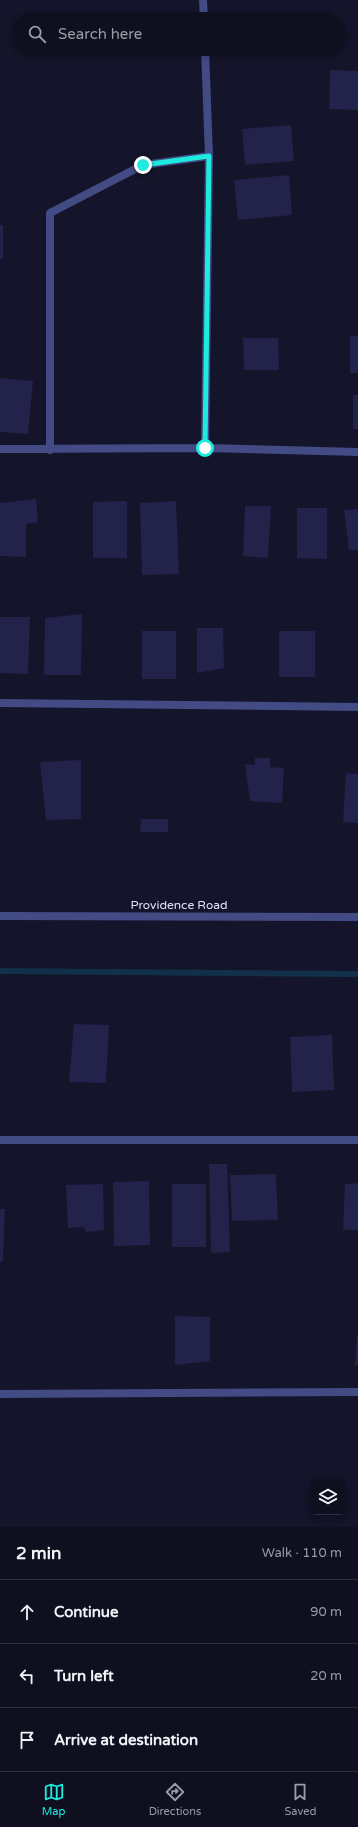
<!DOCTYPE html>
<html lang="en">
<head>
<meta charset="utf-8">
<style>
	:root { --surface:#0f0f20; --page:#181829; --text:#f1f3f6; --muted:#9b9ca5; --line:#2f2f3e; --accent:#1eeade }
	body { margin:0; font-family:"Varela Round",sans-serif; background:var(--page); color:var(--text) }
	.controls { position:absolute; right:12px; bottom:12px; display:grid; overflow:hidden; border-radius:6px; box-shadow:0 2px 6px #0003 }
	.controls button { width:36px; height:36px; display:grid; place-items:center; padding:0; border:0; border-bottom:1px solid var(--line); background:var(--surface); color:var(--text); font:20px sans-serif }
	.stop { position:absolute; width:12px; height:12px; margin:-9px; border:3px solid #1eeade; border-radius:50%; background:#fff }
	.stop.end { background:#1eeade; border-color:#fff; box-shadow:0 1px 4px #0008 }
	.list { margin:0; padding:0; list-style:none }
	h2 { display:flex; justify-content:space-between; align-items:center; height:52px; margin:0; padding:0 16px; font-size:17px }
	h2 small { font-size:13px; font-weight:400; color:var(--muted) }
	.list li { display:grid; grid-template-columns:26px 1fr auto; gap:12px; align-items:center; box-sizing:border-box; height:64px; padding:0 16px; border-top:1px solid var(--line) }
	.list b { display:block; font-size:15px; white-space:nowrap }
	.list em { font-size:13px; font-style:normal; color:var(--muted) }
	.icon { flex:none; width:22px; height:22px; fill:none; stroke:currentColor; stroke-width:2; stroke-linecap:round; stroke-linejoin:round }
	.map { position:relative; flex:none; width:358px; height:1527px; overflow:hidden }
	.search { position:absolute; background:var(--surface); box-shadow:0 2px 6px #0003; left:12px; right:12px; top:12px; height:44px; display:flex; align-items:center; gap:10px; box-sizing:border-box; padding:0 14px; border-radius:22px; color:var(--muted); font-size:15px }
	.sheet { height:244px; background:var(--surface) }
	nav { display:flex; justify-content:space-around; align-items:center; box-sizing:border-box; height:56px; border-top:1px solid var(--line); background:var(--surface); font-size:11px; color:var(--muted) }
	nav a { display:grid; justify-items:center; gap:2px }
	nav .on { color:var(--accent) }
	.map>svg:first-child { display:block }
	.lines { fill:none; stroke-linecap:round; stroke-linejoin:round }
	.stream { stroke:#13304a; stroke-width:6 }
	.building { fill:#23224a }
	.minor { stroke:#434b85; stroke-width:8 }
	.tertiary { stroke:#434b85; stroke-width:8 }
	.route { stroke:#1eeade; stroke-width:5 }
	.labels { text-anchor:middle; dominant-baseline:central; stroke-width:4; stroke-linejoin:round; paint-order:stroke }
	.street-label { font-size:12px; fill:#e0e1fc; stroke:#14142a }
</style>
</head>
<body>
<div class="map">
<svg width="358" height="1527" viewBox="0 0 358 1527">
	<rect width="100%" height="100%" fill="#14142a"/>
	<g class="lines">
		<path class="stream" d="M0,971l358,3"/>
	</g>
	<path class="building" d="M330,70l28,1v39l-29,-1z
		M291,125l3,36 -49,4 -3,-36z
		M289,175l3,40 -54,5 -4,-40z
		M0,225h3v34h-3z
		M350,336h8v37h-8z
		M243,338h35l1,32h-35z
		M0,378l33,3 -5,53 -28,-2z
		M353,395h5v34h-5z
		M36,499l2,23 -12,2v33l-26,-1v-53z
		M127,501v57h-34v-56z
		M176,501l3,73 -37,1 -2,-72z
		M245,506h26l-3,52 -25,-2z
		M297,508h30v51l-30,-1z
		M358,509v41h-9l-5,-40z
		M82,614l-1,61h-37l1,-57z
		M0,617h30l-2,57 -28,-1z
		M197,628h26l1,40 -27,5z
		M142,631h34v48h-34z
		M279,631h36v46h-36z
		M255,758h15v9l14,1 -2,35 -32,-2 -5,-37 10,1z
		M81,760v59l-35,1 -6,-58z
		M346,773l12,1v49l-15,-1z
		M141,819h27v13h-28z
		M74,1024l35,1 -3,58 -37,-1z
		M332,1035l2,55 -42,2 -2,-55z
		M209,1164h18l3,88 -19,1z
		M276,1174l2,46 -46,1 -2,-46z
		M149,1181l1,64 -36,1 -1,-64z
		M358,1183v47h-15l2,-46z
		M103,1184l1,46 -18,2 -2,-5 -16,1 -2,-43z
		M172,1184h34v63h-34z
		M0,1209h5l-2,52 -3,1z
		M175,1316l35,1v44l-35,4z
		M357,1335h1v30h-3z"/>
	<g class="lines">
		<path class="minor" d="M203,0l1,19
			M205,49l4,107
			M0,449l205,-1 153,4
			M50,450v-237l93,-48 66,-9 -4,292
			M0,703l358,4
			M0,1140h358
			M0,1394l358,-2"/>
		<path class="tertiary" d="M0,916l358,1"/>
	</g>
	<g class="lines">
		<path class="route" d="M143,165l66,-9 -4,292"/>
	</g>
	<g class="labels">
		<g class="street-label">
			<text x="179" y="905">Providence Road</text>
		</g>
	</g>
</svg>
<div class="controls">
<button><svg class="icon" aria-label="layers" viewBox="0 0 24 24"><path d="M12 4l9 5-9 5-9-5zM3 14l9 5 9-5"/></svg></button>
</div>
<div class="stop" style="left:205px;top:448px"></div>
<div class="stop end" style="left:143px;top:165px"></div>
<div class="search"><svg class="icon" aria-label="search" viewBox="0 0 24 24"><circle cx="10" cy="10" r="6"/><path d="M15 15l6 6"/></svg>Search here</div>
</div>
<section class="sheet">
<h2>2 min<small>Walk · 110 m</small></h2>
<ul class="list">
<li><svg class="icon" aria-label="ahead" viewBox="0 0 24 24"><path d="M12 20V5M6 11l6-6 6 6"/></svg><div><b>Continue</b></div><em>90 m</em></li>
<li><svg class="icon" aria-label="left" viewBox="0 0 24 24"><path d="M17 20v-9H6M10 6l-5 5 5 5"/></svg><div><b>Turn left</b></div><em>20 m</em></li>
<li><svg class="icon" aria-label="arrive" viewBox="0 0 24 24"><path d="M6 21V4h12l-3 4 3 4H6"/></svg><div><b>Arrive at destination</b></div></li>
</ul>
</section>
<nav>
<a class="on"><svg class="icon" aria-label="map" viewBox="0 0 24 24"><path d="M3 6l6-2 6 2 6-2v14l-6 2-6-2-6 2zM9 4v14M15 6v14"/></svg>Map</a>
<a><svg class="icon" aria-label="directions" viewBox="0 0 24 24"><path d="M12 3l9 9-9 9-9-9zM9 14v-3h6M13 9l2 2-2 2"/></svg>Directions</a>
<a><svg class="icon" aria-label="saved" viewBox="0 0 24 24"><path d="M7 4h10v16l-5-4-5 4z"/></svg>Saved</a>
</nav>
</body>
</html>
